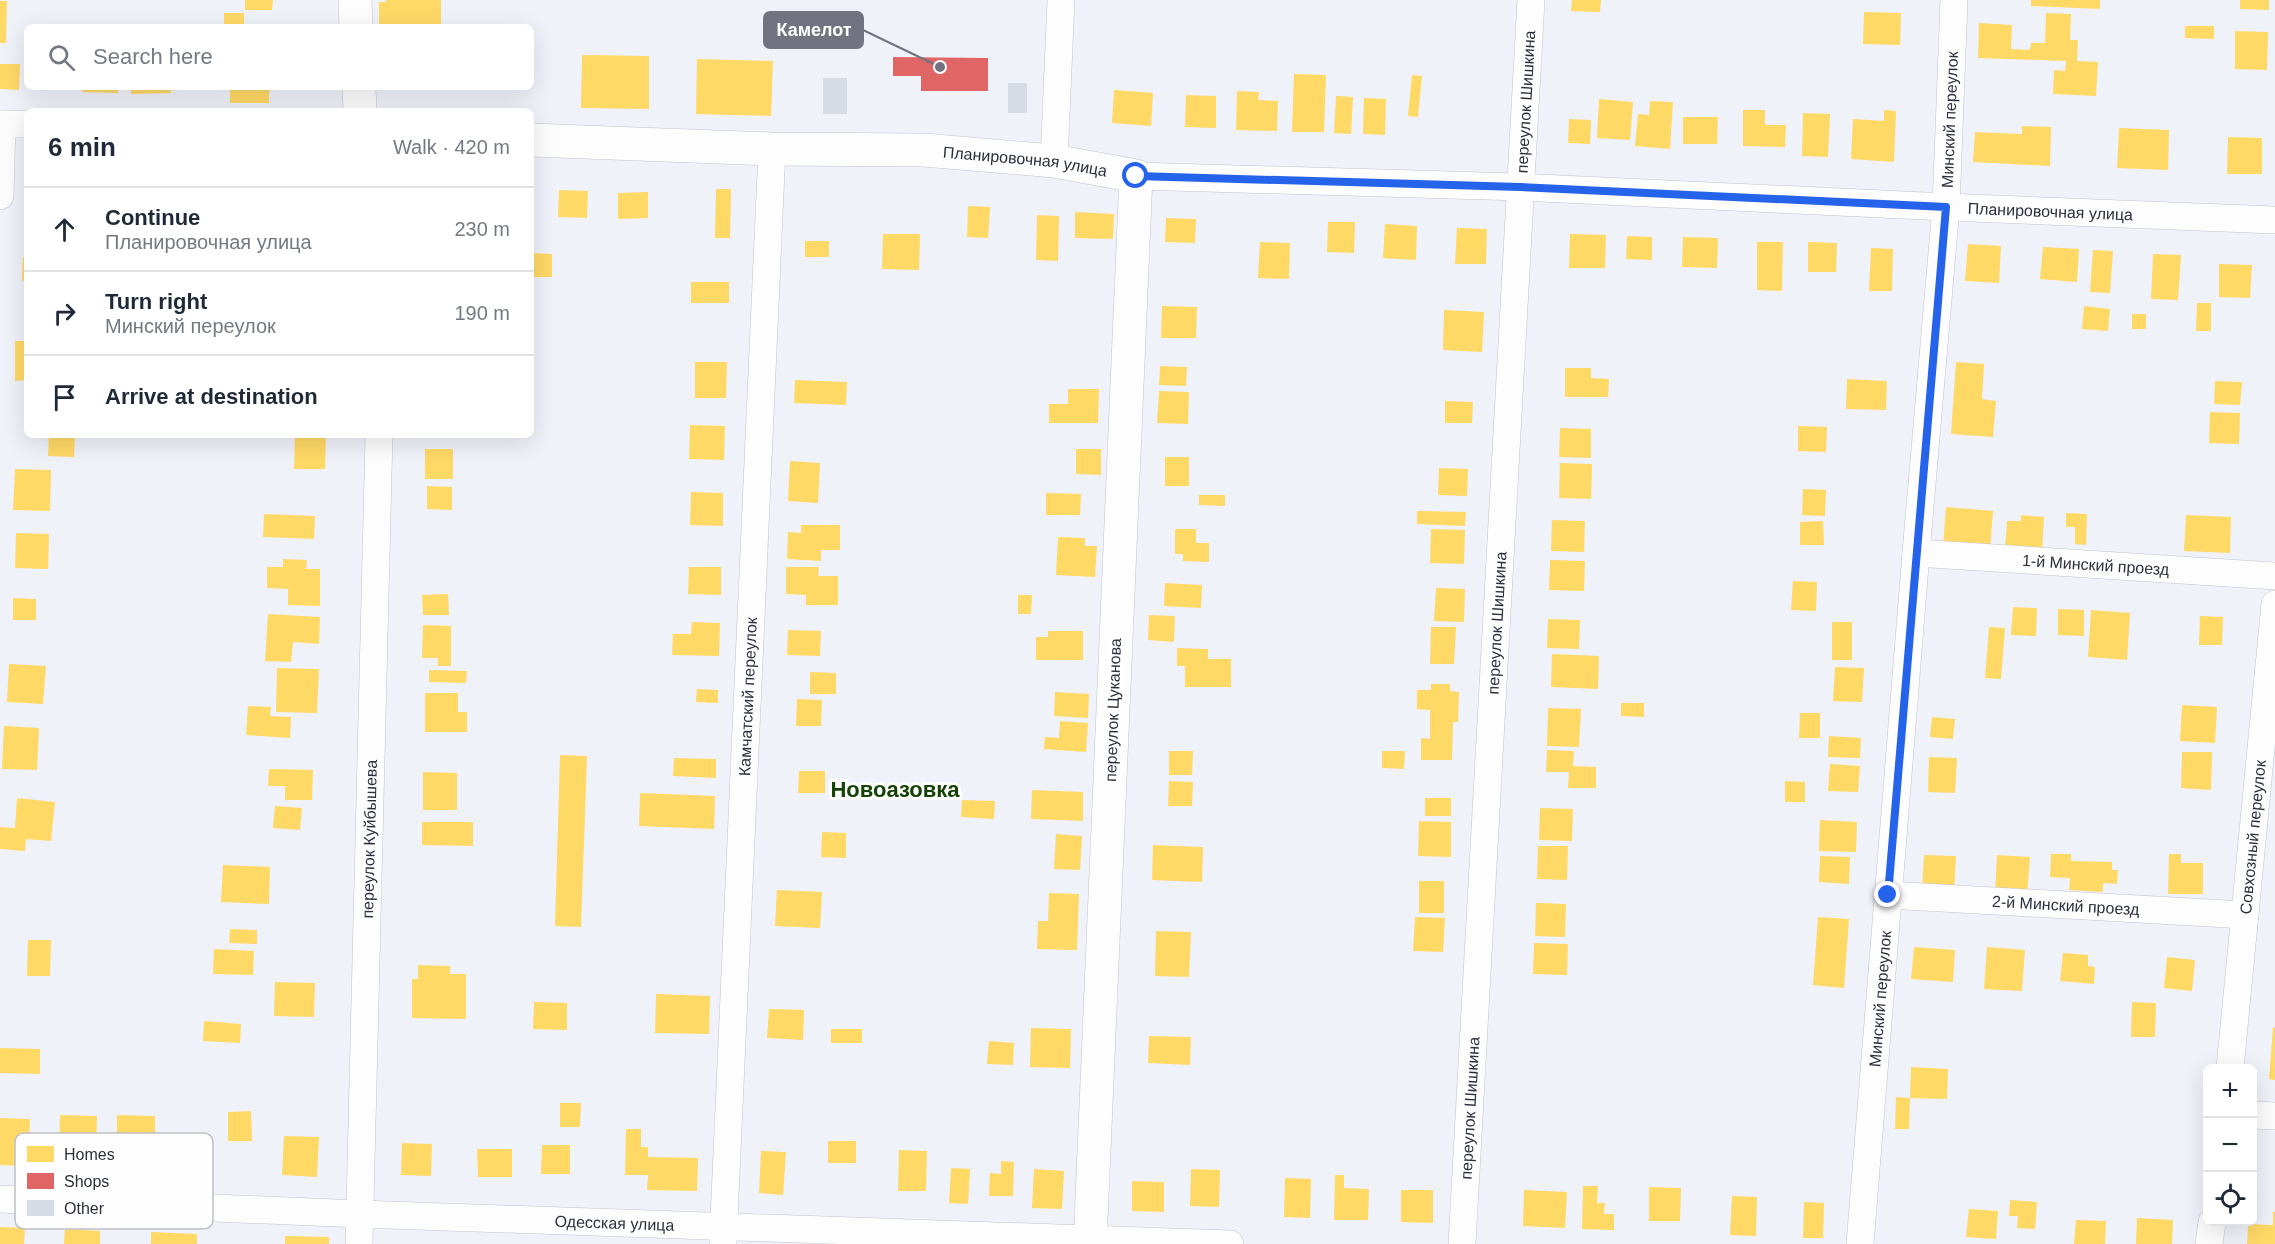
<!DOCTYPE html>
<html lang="en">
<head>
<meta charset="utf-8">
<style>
	:root { --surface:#fff; --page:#f6f6f7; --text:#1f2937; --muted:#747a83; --line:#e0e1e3 }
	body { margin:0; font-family:Arial,sans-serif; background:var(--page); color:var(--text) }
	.controls { position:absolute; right:18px; bottom:18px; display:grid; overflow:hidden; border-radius:9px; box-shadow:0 6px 24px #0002 }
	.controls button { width:54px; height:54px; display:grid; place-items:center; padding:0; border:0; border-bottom:2px solid var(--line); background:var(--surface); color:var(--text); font:30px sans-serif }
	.stop { position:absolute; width:18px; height:18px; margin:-14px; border:4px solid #2563eb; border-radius:50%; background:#fff }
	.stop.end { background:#2563eb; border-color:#fff; box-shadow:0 2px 6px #0008 }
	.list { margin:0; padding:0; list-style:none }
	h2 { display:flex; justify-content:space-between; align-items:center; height:78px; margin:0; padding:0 24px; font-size:26px }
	h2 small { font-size:20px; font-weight:400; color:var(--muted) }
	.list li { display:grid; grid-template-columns:39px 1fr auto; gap:18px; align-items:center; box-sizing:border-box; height:84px; padding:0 24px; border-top:2px solid var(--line) }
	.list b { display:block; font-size:22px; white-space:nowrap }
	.list p { margin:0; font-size:20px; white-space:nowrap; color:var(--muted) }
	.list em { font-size:20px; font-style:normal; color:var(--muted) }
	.icon { flex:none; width:33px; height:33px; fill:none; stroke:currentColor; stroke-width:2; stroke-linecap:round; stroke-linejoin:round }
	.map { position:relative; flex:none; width:2275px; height:1244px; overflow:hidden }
	.search { position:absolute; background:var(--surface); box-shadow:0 6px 24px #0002; left:24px; top:24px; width:510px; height:66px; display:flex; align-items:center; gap:15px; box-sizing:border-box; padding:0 21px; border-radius:9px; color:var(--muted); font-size:22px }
	.panel { position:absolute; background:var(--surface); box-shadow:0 6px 24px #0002; left:24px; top:108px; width:510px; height:330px; border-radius:9px }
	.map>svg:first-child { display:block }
	.homes { fill:#ffd966 }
	.shops { fill:#e06666 }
	.building { fill:#d5dce5 }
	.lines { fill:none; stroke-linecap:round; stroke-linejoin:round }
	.street-casing { stroke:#c1c3cd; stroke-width:28 }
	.secondary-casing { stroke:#c1c3cd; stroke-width:34 }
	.street { stroke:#fdfdfe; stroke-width:27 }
	.secondary { stroke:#fdfdfe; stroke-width:33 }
	.route { stroke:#2563eb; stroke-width:8 }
	.labels { text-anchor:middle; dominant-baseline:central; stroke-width:6; stroke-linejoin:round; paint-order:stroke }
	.street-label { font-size:16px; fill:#2c303e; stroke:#fefefe }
	.district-label { font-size:22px; font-weight:bold; fill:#154306; stroke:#fefefe }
	.key { fill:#fefefe; stroke:#bfc0c4; stroke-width:1.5 }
	.key-label { font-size:16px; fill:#2c303e }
	.leader { fill:none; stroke:#717480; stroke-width:2 }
	.callout-dot { fill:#717480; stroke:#fefefe; stroke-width:2 }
	.callout { fill:#717480; stroke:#717480; stroke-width:2 }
	.callout-label { font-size:18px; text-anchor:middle; font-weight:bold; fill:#fff }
</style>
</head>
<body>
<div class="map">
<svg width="2275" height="1244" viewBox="0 0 2275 1244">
	<rect width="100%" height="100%" fill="#f0f2fa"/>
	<path class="homes" d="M245,0h28l-1,10h-27z
		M386,0h55v25l-62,2v-25h7z
		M1572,0h29l-1,12 -29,-1z
		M2031,0h69v9l-69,-3z
		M2240,0h29v10l-29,-1z
		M0,1h7l-1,42h-6z
		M1864,12l37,1 -1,32 -37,-1z
		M224,13h20v14h-20z
		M2046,13l25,1 -1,26h8l-1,21 21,1 -2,34 -43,-2 1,-24 11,1 1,-10 -88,-3 1,-35 33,2 -1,24 19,1 1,-7h14z
		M2185,26h29v13l-29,-1z
		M2235,31l33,1 -1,38 -32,-1z
		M582,55l67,1v53l-68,-1z
		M697,59l76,2 -2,55 -75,-2z
		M0,64h20l-1,26 -19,-1z
		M1294,74l32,1 -2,57h-32z
		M1412,75l10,1 -4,41 -10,-1z
		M82,87h36v6l-36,-1z
		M131,87h40v6l-40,1z
		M230,87h39v16h-39z
		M1114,90l39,3 -2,33 -39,-3z
		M1237,91l22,1 -1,8 20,1 -1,30 -41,-1z
		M1186,95l30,1v32l-31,-1z
		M1336,96l17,1 -2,37 -17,-1z
		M1364,98l22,1 -1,36 -22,-1z
		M1599,99l34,3 -3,38 -33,-2z
		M1650,101l23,1 -3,47 -35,-3 3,-32 11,1z
		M1743,110h22v15h21l-1,22 -42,-1z
		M1884,110l12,1 -2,51 -43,-3 2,-40 31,2z
		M1803,113l27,1 -2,43 -26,-1z
		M1683,117h35l-1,27h-34z
		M1569,119l22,1 -1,24 -22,-1z
		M2022,126l29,1 -1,39 -77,-4 2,-30 47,2z
		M2119,128l50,2 -1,40 -51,-2z
		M2228,137l34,1v36h-35z
		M716,189h15l-1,49h-15z
		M559,190l29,1 -1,27 -29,-1z
		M648,192v26l-30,1v-26z
		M968,206l22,1 -2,31 -21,-1z
		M1075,212l39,2 -1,25 -38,-1z
		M1037,215l22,1 -1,45 -22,-1z
		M1166,218l30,1 -1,24 -30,-1z
		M1328,222h27l-1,31 -27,-1z
		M1385,224l32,2 -1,34 -33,-2z
		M1457,228l30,1 -1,35h-31z
		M883,234h37l-1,36 -37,-1z
		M1570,234l36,1 -1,33h-36z
		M1627,236l25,1v23l-26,-1z
		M1683,237l35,1 -1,30 -35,-1z
		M805,241h24v16h-24z
		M1260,242l30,1 -1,36 -31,-1z
		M1757,242h26l-1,49 -25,-1z
		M1808,242l29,1 -1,29h-28z
		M1968,244l33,2 -2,37 -34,-2z
		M2043,247l36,2 -2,33 -37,-3z
		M1871,248l22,1 -1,42h-23z
		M2093,250l20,1 -3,42 -20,-1z
		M531,253l21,1v23h-21z
		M2153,254l28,1 -3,45 -27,-1z
		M23,257h4v24h-5z
		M2219,264l33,1 -2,33 -31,-1z
		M691,282h38v21h-38z
		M2197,303h14v28h-15z
		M1162,306l35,1 -1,31h-35z
		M2084,306l26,3 -2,22 -26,-2z
		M1444,310l40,2 -2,40 -39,-2z
		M2132,314h14v15h-14z
		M15,341h12v39l-12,1z
		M695,362h32l-1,36h-31z
		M1956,362l28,2 -2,35 14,2 -3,36 -42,-3z
		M1160,366l27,1 -1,19 -27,-1z
		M1565,368h26v10l18,1 -1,18h-43z
		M1847,379l40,2 -1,29 -40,-1z
		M795,380l52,2 -1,23 -52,-2z
		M2215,381l27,1 -2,23 -26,-1z
		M1068,389h31l-1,34h-49v-19h19z
		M1159,391l30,1 -1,32 -31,-1z
		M1445,401l28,1 -1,21h-27z
		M2210,412l30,1 -1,31 -30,-1z
		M690,425l35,1 -1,34 -35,-1z
		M1798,426l29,1 -1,25 -28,-1z
		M1560,428l31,1v29l-32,-1z
		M49,435h26l-1,22 -26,-1z
		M295,435h31l-1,34h-31z
		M425,449h28v30h-28z
		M1076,449h25v26l-25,-1z
		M1165,457h24v29h-24z
		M790,461l30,2 -2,40 -30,-2z
		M1560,463l32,1 -1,35 -32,-1z
		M1439,468l29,1 -1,27 -29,-1z
		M15,469l36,1 -1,41 -37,-1z
		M427,486l25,1v23l-25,-1z
		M1803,489l23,1 -1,26 -23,-1z
		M691,492l32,1v33l-33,-1z
		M1046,493l35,1 -1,21h-34z
		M1199,495h26v11l-26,-1z
		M1946,507l47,4 -3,38 -47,-3z
		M1417,511l49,1 -1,14 -48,-2z
		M2066,513l21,1 -1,31 -11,-1v-17h-9z
		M264,514l51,2 -1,23 -51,-2z
		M2021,515l23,2 -2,35 -37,-2 2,-29h14z
		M2186,515l45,2 -1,36 -46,-2z
		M1552,520l33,1 -1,31 -33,-1z
		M1823,521l1,24h-24v-23z
		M801,525h39v25h-19v11l-34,-2 1,-27 13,1z
		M1175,529h21v14h13v19l-26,-1v-7h-8z
		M1431,529l34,1 -1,34 -34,-1z
		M16,533l33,1 -1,35 -33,-1z
		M1058,537l27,1v8h12l-2,31 -39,-2z
		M283,559l24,1 -1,9h14v37l-32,-1v-16l-21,-1v-21h16z
		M1550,560l35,1 -1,30 -35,-1z
		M689,567h32v28l-33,-1z
		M786,567h33l-1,9h20v29h-32v-10l-20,-1z
		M1793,581l24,1 -1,29 -25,-1z
		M1165,583l37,2 -1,23 -37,-2z
		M1436,588l29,1 -1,33 -30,-1z
		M448,594l1,21h-26l-1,-20z
		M1018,595h14l-1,19h-13z
		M13,598l23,1v21h-23z
		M2013,607l24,1 -1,28 -25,-1z
		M2058,609l26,1v26l-26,-1z
		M2091,610l39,3 -3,47 -39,-3z
		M268,614l52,3 -1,27 -26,-2 -2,20 -26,-1z
		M1149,615l26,1 -1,26 -26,-2z
		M2200,616l23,1 -1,28h-23z
		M1548,619l32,1 -1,29 -32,-1z
		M692,622l28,1 -1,33 -47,-1 1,-21h18z
		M1832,622h20v38h-20z
		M423,625l28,1v40h-13v-8h-16z
		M1431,627h25l-2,37h-24z
		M1989,627l16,1 -4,51 -16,-1z
		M788,630l33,1 -1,25 -33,-1z
		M1048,631h35v29h-47v-23h12z
		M1177,648l31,1v10h23v28h-46v-21h-8z
		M1552,654l47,2 -1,33 -47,-2z
		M9,664l37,2 -3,38 -36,-2z
		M1835,667l29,1 -2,34 -29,-1z
		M277,668l42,1 -2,44 -41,-1z
		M429,670l38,1 -1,12 -37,-1z
		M810,672l26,1v21h-26z
		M1431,684h19v7l9,1 -1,30h-5l-1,38h-31v-22l9,1v-29l-13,-1v-19h14z
		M697,689l21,1v13l-22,-1z
		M1055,692l34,2 -1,24 -34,-2z
		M425,693h33v19h9v20h-42z
		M797,699l25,1 -1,26h-25z
		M1621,703h23v14l-23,-1z
		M2182,705l35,2 -2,36 -35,-2z
		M248,706l23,1 -1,9 21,1 -1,21 -44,-3z
		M1548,708l33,1 -2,38 -32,-1z
		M1800,713h20v25h-21z
		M1932,717l23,2 -2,20 -23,-2z
		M1060,721l28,2 -2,29 -42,-3 1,-12 14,1z
		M4,726l35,2 -2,42 -35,-1z
		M1829,736l32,2 -1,20 -32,-1z
		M1547,750l27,1 -1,15 23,1v21h-28l1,-16h-23z
		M1169,751h24l-1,24h-23z
		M1382,751h23l-1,18 -22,-1z
		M2182,752h30l-1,38 -30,-2z
		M560,755l27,1 -6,171 -26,-1z
		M1929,757l28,1 -2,35 -27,-1z
		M674,758l42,1v19l-43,-2z
		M1830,764l30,2 -2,26 -30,-1z
		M269,769l44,1 -1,30h-27v-14h-17z
		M799,771h26v22h-27z
		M423,772l34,1v37h-34z
		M1169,781l24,1 -1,24h-24z
		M1785,781l20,1v20h-20z
		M1032,790l51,2v29l-52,-2z
		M640,793l75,3 -1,33 -75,-3z
		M17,798l38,4 -4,39 -25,-2 -1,12 -25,-2v-22l15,1z
		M1425,798h26v18h-26z
		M962,800l33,1 -1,18 -33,-2z
		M275,806l27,2 -2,22 -27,-2z
		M1540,808l33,1 -1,32 -33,-1z
		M1820,820l37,2 -1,30 -37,-1z
		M1419,821l32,1v35l-33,-1z
		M422,822h51v24l-51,-1z
		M822,832l24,1v25l-25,-1z
		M1056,834l26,2 -2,34 -26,-1z
		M1153,845l50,2 -1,35 -50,-2z
		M1538,846h30l-1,34 -30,-1z
		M2051,854h20v7l41,1v8h6l-1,14 -14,-1v9l-34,-2 1,-12 -20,-1z
		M2169,854h12v9h22v31h-35z
		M1924,855l32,1 -2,36 -32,-2z
		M1997,855l33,2 -3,39 -32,-2z
		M1820,856l30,1 -1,27 -30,-2z
		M223,865l47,2 -1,37 -48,-2z
		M1419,881h25v32h-25z
		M777,890l45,2 -2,36 -45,-2z
		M1049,893l30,1 -2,56 -40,-1 1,-28h10z
		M1536,903l30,1 -1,33 -30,-1z
		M1415,917l30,1 -2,34 -30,-1z
		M1818,917l31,2 -5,69 -31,-3z
		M230,929l27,1v14l-28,-1z
		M1156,931l35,1 -2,45 -34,-1z
		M28,940h23l-1,36h-23z
		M1534,943l34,1 -1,31 -34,-1z
		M1914,947l41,3 -2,32 -42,-3z
		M1987,947l38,3 -3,41 -38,-2z
		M214,949l40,2 -1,24 -40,-1z
		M2063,953l25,2v11l7,1 -1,17 -34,-3z
		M2167,957l28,3 -3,31 -28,-3z
		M418,965l32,1v8h16v45l-54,-1v-39h6z
		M275,982l40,1 -1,34 -40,-1z
		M656,994l54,2 -1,38 -54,-1z
		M534,1002l33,1v27l-34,-1z
		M2132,1002l24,1 -1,34h-24z
		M769,1009l35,1 -1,30 -36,-2z
		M204,1021l37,3 -1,19 -37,-2z
		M2273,1027l2,1v52l-6,-1z
		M1031,1028l40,1 -1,39 -40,-1z
		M831,1029h31v14h-31z
		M1149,1036l42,1 -1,28 -42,-2z
		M989,1041l25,2 -1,22 -26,-1z
		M0,1048l40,1v25l-40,-1z
		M1911,1067l37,2 -1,30 -37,-1 -1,31h-14l1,-32 14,1z
		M560,1103h21l-1,24h-20z
		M251,1111l1,30h-24v-29z
		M60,1115l37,1 -1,37h-37z
		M117,1115l38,1v20h-6l-1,24 -24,-1 1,-24h-8z
		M0,1118l30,1 -2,47 -28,-1z
		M626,1129h15v18h7v10l50,1 -1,33 -50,-1 1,-15h-23z
		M284,1136l35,1 -2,40 -35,-2z
		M828,1141h28v22h-28z
		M402,1143l30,1 -1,32 -30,-1z
		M542,1145h28v29h-29z
		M477,1149h35v28h-34z
		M899,1150l28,1 -1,40h-28z
		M761,1151l25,1 -3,43 -24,-2z
		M1001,1161l13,1 -1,34h-24l1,-23 11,1z
		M951,1168l19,1 -2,35 -19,-1z
		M1034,1169l30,2 -2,38 -30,-1z
		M1191,1169l29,1 -1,37 -29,-1z
		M1335,1175h9v13l25,1 -1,31h-34z
		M1285,1178l26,1 -1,39 -26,-1z
		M1132,1181l32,1v30l-32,-1z
		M1583,1186h15l-1,17h8l-1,11h10v16l-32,-1z
		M1649,1187l32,1 -1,33h-31z
		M1401,1190h32v33l-32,-1z
		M1524,1190l43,2 -2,36 -42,-2z
		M1732,1196l25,1 -1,39 -26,-1z
		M2010,1200l27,2 -2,27 -18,-1 1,-12h-9z
		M1804,1202l20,1 -1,35h-20z
		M1969,1209l29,2 -2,28 -30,-2z
		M2273,1212h2v32h-28l1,-20 25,1z
		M2137,1218l36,2 -1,24h-36z
		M2076,1220l30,1 -1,23h-31z
		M0,1227l25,1 -1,16h-24z
		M65,1229l35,2v13h-36z
		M151,1232l46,2v10h-46z
		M285,1236l44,1v7h-44z"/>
	<path class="shops" d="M893,57l95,1v33h-67v-15h-28z"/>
	<path class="building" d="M823,78h24v36h-24z
		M1008,83h19v30h-19z"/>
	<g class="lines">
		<g class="street-casing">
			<g id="street">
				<path d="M0,124h27"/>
				<path d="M1054,161l7,-161"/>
				<path id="s1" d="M1136,176l384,11 426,20 329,13"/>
				<path d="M0,196l2,-72"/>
				<path id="s2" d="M1916,553l359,23"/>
				<path id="s3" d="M1888,895l357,20"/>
				<path id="s4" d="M2230,1068l45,-464"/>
				<path d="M2252,1115l23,1"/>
				<path id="s5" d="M0,1199l360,15 870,30"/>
				<path id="s6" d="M723,1242l49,-1093"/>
				<path id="s7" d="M359,1244l20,-809"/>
				<path id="s8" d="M1462,1244l69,-1244"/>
				<path id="s9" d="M1860,1244l56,-691 30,-346 8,-207"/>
				<path d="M2209,1244l3,-22"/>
			</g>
		</g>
		<g class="secondary-casing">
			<g id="secondary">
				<path d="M355,0l1,27"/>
				<path d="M359,87l1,24"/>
				<path id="s10" d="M531,140l241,9 152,1 130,11 82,15 -46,1068"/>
			</g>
		</g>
		<use href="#street" class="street"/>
		<use href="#secondary" class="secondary"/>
	</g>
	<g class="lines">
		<path class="route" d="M1136,176l384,11 426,20 -58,688"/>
	</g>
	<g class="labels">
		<g class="street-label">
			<text stroke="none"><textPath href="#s8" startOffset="1144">переулок Шишкина</textPath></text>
			<text stroke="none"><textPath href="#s9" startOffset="1128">Минский переулок</textPath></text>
			<text stroke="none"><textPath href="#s10" startOffset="495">Планировочная улица</textPath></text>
			<text stroke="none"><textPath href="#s1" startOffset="915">Планировочная улица</textPath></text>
			<text stroke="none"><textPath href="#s2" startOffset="180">1-й Минский проезд</textPath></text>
			<text stroke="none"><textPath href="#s8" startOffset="622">переулок Шишкина</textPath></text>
			<text stroke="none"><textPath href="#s6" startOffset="546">Камчатский переулок</textPath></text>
			<text transform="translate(1113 710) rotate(-88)">переулок Цуканова</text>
			<text stroke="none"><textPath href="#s4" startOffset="232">Совхозный переулок</textPath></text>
			<text stroke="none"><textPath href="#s7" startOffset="405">переулок Куйбышева</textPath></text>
			<text stroke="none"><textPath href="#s3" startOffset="178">2-й Минский проезд</textPath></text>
			<text stroke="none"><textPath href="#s9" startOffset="246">Минский переулок</textPath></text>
			<text stroke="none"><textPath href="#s8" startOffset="136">переулок Шишкина</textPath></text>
			<text stroke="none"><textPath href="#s5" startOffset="615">Одесская улица</textPath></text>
		</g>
		<g class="district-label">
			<text x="895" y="789">Новоазовка</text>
		</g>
	</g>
	<rect x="15" y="1133" width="198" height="96" rx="9" class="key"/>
	<rect x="27" y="1146" width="27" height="16" fill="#ffd966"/>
	<rect x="27" y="1173" width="27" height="16" fill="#e06666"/>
	<rect x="27" y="1200" width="27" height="16" fill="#d5dce5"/>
	<g class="key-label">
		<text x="64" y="1160">Homes</text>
		<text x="64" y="1187">Shops</text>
		<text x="64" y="1214">Other</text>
	</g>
	<path class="leader" d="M940 67L863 30"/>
	<circle class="callout-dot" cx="940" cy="67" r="6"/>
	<rect class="callout" x="764" y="12" width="99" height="36" rx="6"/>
	<g class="callout-label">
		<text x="814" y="36">Камелот</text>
	</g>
</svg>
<div class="controls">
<button>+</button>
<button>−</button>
<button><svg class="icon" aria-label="locate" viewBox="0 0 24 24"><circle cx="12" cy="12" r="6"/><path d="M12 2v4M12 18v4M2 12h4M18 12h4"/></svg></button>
</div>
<div class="stop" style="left:1136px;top:176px"></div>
<div class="stop end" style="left:1888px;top:895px"></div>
<div class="search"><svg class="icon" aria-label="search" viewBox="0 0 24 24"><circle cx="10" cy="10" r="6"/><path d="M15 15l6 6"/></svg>Search here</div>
<section class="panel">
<h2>6 min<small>Walk · 420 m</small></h2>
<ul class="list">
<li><svg class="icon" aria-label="ahead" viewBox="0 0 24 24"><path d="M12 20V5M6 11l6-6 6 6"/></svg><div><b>Continue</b><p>Планировочная улица</p></div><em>230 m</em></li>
<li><svg class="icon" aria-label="right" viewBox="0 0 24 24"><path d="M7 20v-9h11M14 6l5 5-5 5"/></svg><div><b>Turn right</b><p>Минский переулок</p></div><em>190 m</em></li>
<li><svg class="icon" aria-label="arrive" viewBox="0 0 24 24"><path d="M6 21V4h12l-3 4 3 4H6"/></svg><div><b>Arrive at destination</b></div></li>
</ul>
</section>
</div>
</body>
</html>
